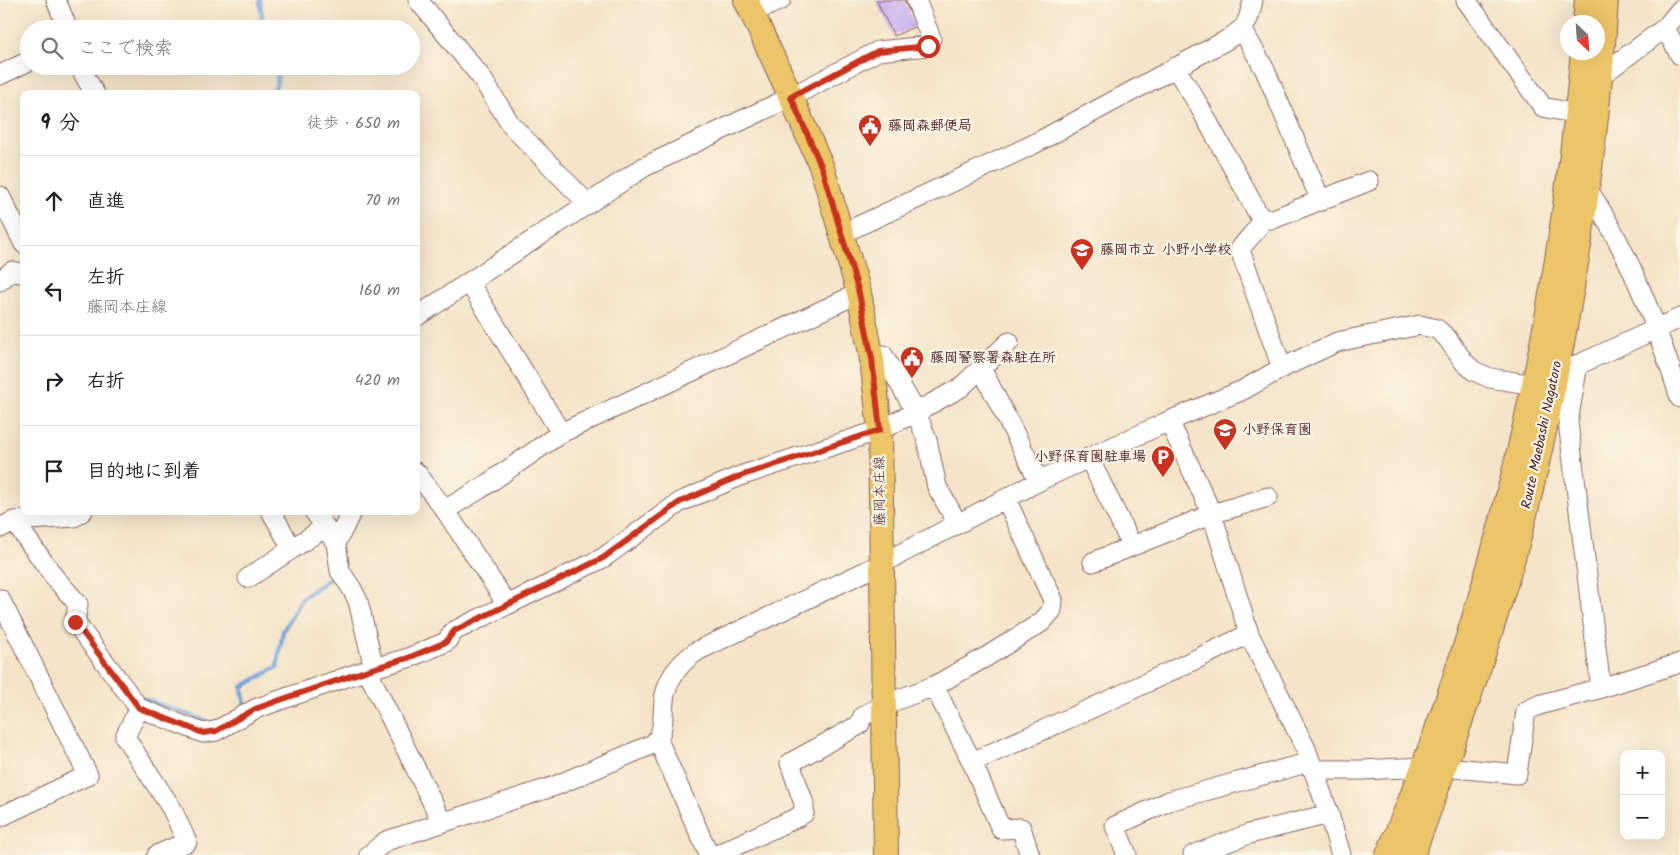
<!DOCTYPE html>
<html lang="ja">
<head>
<meta charset="utf-8">
<style>
	:root { --surface:#fff; --page:#f6f6f6; --text:#202124; --muted:#757577; --line:#e0e0e0 }
	body { margin:0; font-family:Kalam,"Klee One",sans-serif; background:var(--page); color:var(--text) }
	.controls { position:absolute; right:15px; bottom:15px; display:grid; overflow:hidden; border-radius:10px; box-shadow:0 5px 20px #0002 }
	.controls button { width:45px; height:45px; display:grid; place-items:center; padding:0; border:0; border-bottom:1px solid var(--line); background:var(--surface); color:var(--text); font:25px sans-serif }
	.compass { position:absolute; left:1560px; top:15px; width:45px; height:45px; border-radius:50%; background:var(--surface); box-shadow:0 5px 20px #0002; rotate:155deg }
	.stop { position:absolute; width:15px; height:15px; margin:-11px; border:4px solid #c8321e; border-radius:50%; background:#fff }
	.stop.end { background:#c8321e; border-color:#fff; box-shadow:0 1px 5px #0008 }
	.list { margin:0; padding:0; list-style:none }
	h2 { display:flex; justify-content:space-between; align-items:center; height:65px; margin:0; padding:0 20px; font-size:21px }
	h2 small { font-size:16px; font-weight:400; color:var(--muted) }
	.list li { display:grid; grid-template-columns:32px 1fr auto; gap:15px; align-items:center; box-sizing:border-box; height:90px; padding:0 20px; border-top:1px solid var(--line) }
	.list b { display:block; font-size:19px; white-space:nowrap }
	.list p { margin:0; font-size:16px; white-space:nowrap; color:var(--muted) }
	.list em { font-size:16px; font-style:normal; color:var(--muted) }
	.icon { flex:none; width:28px; height:28px; fill:none; stroke:currentColor; stroke-width:2; stroke-linecap:round; stroke-linejoin:round }
	.map { position:relative; flex:none; width:1680px; height:855px; overflow:hidden }
	.search { position:absolute; background:var(--surface); box-shadow:0 5px 20px #0002; left:20px; top:20px; width:400px; height:55px; display:flex; align-items:center; gap:12px; box-sizing:border-box; padding:0 18px; border-radius:28px; color:var(--muted); font-size:19px }
	.panel { position:absolute; background:var(--surface); box-shadow:0 5px 20px #0002; left:20px; top:90px; width:400px; height:425px; border-radius:10px }
	.map>svg:first-child { display:block }
	.lines { fill:none; stroke-linecap:round; stroke-linejoin:round }
	.stream { stroke:#6fa0da; stroke-width:4.5 }
	.building { fill:#c7afed }
	.minor-casing { stroke:#866462; stroke-width:21 }
	.major-casing { stroke:#866462; stroke-width:26 }
	.minor { stroke:#fff; stroke-width:19 }
	.major { stroke:#ecc569; stroke-width:24 }
	.route { stroke:#c8321e; stroke-width:6 }
	.labels { text-anchor:middle; dominant-baseline:central; stroke-width:4.5; stroke-linejoin:round; paint-order:stroke }
	.poi-label { font-size:14px; font-weight:bold; fill:#4a1f2b; stroke:#fcf5e5; text-anchor:start }
	.street-label { font-size:14px; fill:#4a1f2b; stroke:#fcf5e5 }
</style>
</head>
<body>
<div class="map">
<svg width="1680" height="855" viewBox="0 0 1680 855">
	<rect width="100%" height="100%" fill="#fcf5e5"/>
	<filter id="ink" filterUnits="userSpaceOnUse"><feTurbulence type="fractalNoise" baseFrequency=".02" numOctaves="2"/><feDisplacementMap in="SourceGraphic" scale="10" xChannelSelector="R" yChannelSelector="G"/><feConvolveMatrix kernelMatrix="1 2 1 2 8 2 1 2 1" color-interpolation-filters="sRGB"/></filter>
	<filter id="wash" filterUnits="userSpaceOnUse"><feTurbulence type="fractalNoise" baseFrequency=".0096" numOctaves="4" result="noise"/><feDisplacementMap in="SourceGraphic" scale="20" xChannelSelector="R" yChannelSelector="G"/><feGaussianBlur stdDeviation="1.12" result="paint"/><feColorMatrix in="noise" values="0 0 0 0 0 0 0 0 0 0 0 0 0 0 0 0 0 1.4 0 .05"/><feComposite in="paint" operator="in"/></filter>
	<g filter="url(#wash)">
		<rect width="100%" height="100%" fill="#f4e4c8"/>
		<g class="lines">
			<path class="stream" d="M260,0l3,29
				M273,94c4,-11 7,-18 1,-28
				M141,698l74,26
				M243,707l2,-1 -3,-19 35,-20 6,-36 19,-33 28,-20 5,-7"/>
		</g>
		<g id="blocks">
			<path class="building" d="M876,0h28l12,26 -22,10z"/>
		</g>
	</g>
	<g filter="url(#ink)">
		<use href="#blocks" fill-opacity="0" stroke="#866462" stroke-width="1"/>
		<g class="lines">
			<g class="minor-casing">
				<path id="minor" d="M56,0l9,22v7
					M418,0l63,77 30,48 76,78
					M1466,0l77,107 34,7
					M752,13l29,-13
					M1665,28l15,27
					M1242,29l23,41 56,131
					M79,66l16,28
					M1175,67l23,37 63,115c-2,13 -15,19 -21,31l42,118
					M0,75l29,-14
					M1600,76l65,-48 15,-18
					M1587,188c42,63 70,138 93,210
					M0,196l24,48
					M1261,219h12l96,-38
					M841,234l191,-89 191,-103c24,-15 24,-15 30,-42
					M0,281l12,-10 12,3
					M469,282l92,151
					M416,317l228,-150 147,-70 87,-46 50,-5 3,-8 -15,-38
					M871,355h12l33,57 11,28 10,47 21,37
					M1578,364l-10,58 33,266
					M981,368l58,113
					M1169,421l43,93 37,120 57,115 23,65 12,41
					M1089,458l43,88
					M416,472l29,38 62,94
					M445,510l35,-21 81,-56 298,-140
					M271,511l21,38
					M314,511l22,32 4,28 12,18 6,12 16,67
					M14,521l41,57 23,26 -3,18 64,86 64,25 13,-2 39,-22 28,-10 84,-29 41,-12 38,-16 8,-11 149,-73 77,-56 60,-26 140,-46 36,-18 44,-24 49,-46
					M0,528l14,-7 60,-4 9,-6
					M336,543l16,-32
					M1093,562l119,-48 56,-17
					M248,578l77,-51
					M0,599l88,176 -88,42
					M367,670l75,152
					M934,686l52,-29 56,-35 10,-12 1,-10 -47,-101
					M139,708l-14,29 47,72 15,33 -30,13
					M658,740l51,115
					M972,762l29,67 20,-1 9,27
					M1445,767l72,7 9,-63 13,-6 62,-17 79,-25
					M1313,770h49l61,-3
					M369,855l17,-14 169,-55 98,-42c15,-13 7,-35 13,-53 5,-18 16,-29 31,-40l184,-87 166,-87 122,-56 74,-31 39,-22 55,-26 83,-17 17,4 10,9 17,24 10,9 16,7 44,7 146,-67
					M716,855l82,-38 6,-4v-9l-14,-41 69,-38 4,-9 21,-11 50,-19 38,76 140,-63 137,-65
					M1127,855l-12,-29 54,-25 141,-39
					M1193,855l56,-21 80,-20"/>
			</g>
			<g class="major-casing">
				<path id="major" d="M746,0l45,97 31,71 37,125 13,66 8,71 6,425
					M1585,22l2,-22
					M1388,855c108,-255 170,-527 195,-803
					M1412,855c20,-50 36,-100 54,-150 23,-67 45,-134 62,-203 39,-165 68,-333 78,-502"/>
			</g>
			<use href="#minor" class="minor"/>
			<use href="#major" class="major"/>
		</g>
	</g>
	<g class="lines" filter="url(#ink)">
		<path class="route" d="M75,622l64,86 64,25 13,-2 39,-22 28,-10 85,-29 40,-12 38,-16 8,-11 149,-73 77,-56 60,-26 140,-46 -8,-71 -13,-66 -37,-125 -31,-71 87,-46 50,-5"/>
	</g>
	<defs>
		<g id="civic-pin" transform="scale(1.25)"><path d="M0 17L-7.5 6A9.5 9.5 0 1 1 7.5 6Z" fill="#c8321e" stroke="#fcf5e5"/><path d="M-.6-6.5H3V-4.5H.6V-3L4-1V1h2V6H-6V1h2V-1L-.6-3ZM-1.2 2.5V6h2.4V2.5Z" fill="#fff"/></g>
		<g id="school-pin" transform="scale(1.25)"><path d="M0 17L-7.5 6A9.5 9.5 0 1 1 7.5 6Z" fill="#c8321e" stroke="#fcf5e5"/><path d="M0-5L7-2L0 1L-7-2ZM-4 1L0 2.5L4 1V4Q0 6-4 4Z" fill="#fff"/></g>
		<g id="parking-pin" transform="scale(1.25)"><path d="M0 17L-7.5 6A9.5 9.5 0 1 1 7.5 6Z" fill="#c8321e" stroke="#fcf5e5"/><path d="M-3.5-5.5H1a3.5 3.5 0 0 1 0 7H-1V5.5H-3.5ZM-1-3.4V-.6H.8a1.4 1.4 0 0 0 0-2.8Z" fill="#fff"/></g>
	</defs>
	<g fill-rule="evenodd">
		<use href="#civic-pin" x="870" y="126"/>
		<use href="#school-pin" x="1082" y="250"/>
		<use href="#civic-pin" x="912" y="358"/>
		<use href="#school-pin" x="1225" y="430"/>
		<use href="#parking-pin" x="1163" y="457"/>
	</g>
	<g class="labels">
		<g class="poi-label">
			<text x="888" y="126">藤岡森郵便局</text>
			<text x="1100" y="250">藤岡市立 小野小学校</text>
			<text x="930" y="358">藤岡警察署森駐在所</text>
			<text x="1242" y="430">小野保育園</text>
			<text x="1146" y="457" text-anchor="end">小野保育園駐車場</text>
		</g>
		<g class="street-label">
			<text transform="translate(1542 435) rotate(-78)">Route Maebashi Nagatoro</text>
			<text transform="translate(880 491) rotate(-91)">藤岡本庄線</text>
		</g>
	</g>
</svg>
<div class="controls">
<button>+</button>
<button>−</button>
</div>
<svg class="compass" viewBox="-18 -18 36 36"><path d="M0-13l5 13h-10z" fill="#e53935"/><path d="M0 13l5-13h-10z" fill="#757577"/></svg>
<div class="stop" style="left:928px;top:46px"></div>
<div class="stop end" style="left:75px;top:622px"></div>
<div class="search"><svg class="icon" aria-label="search" viewBox="0 0 24 24"><circle cx="10" cy="10" r="6"/><path d="M15 15l6 6"/></svg>ここで検索</div>
<section class="panel">
<h2>9 分<small>徒歩 · 650 m</small></h2>
<ul class="list">
<li><svg class="icon" aria-label="ahead" viewBox="0 0 24 24"><path d="M12 20V5M6 11l6-6 6 6"/></svg><div><b>直進</b></div><em>70 m</em></li>
<li><svg class="icon" aria-label="left" viewBox="0 0 24 24"><path d="M17 20v-9H6M10 6l-5 5 5 5"/></svg><div><b>左折</b><p>藤岡本庄線</p></div><em>160 m</em></li>
<li><svg class="icon" aria-label="right" viewBox="0 0 24 24"><path d="M7 20v-9h11M14 6l5 5-5 5"/></svg><div><b>右折</b></div><em>420 m</em></li>
<li><svg class="icon" aria-label="arrive" viewBox="0 0 24 24"><path d="M6 21V4h12l-3 4 3 4H6"/></svg><div><b>目的地に到着</b></div></li>
</ul>
</section>
</div>
</body>
</html>
